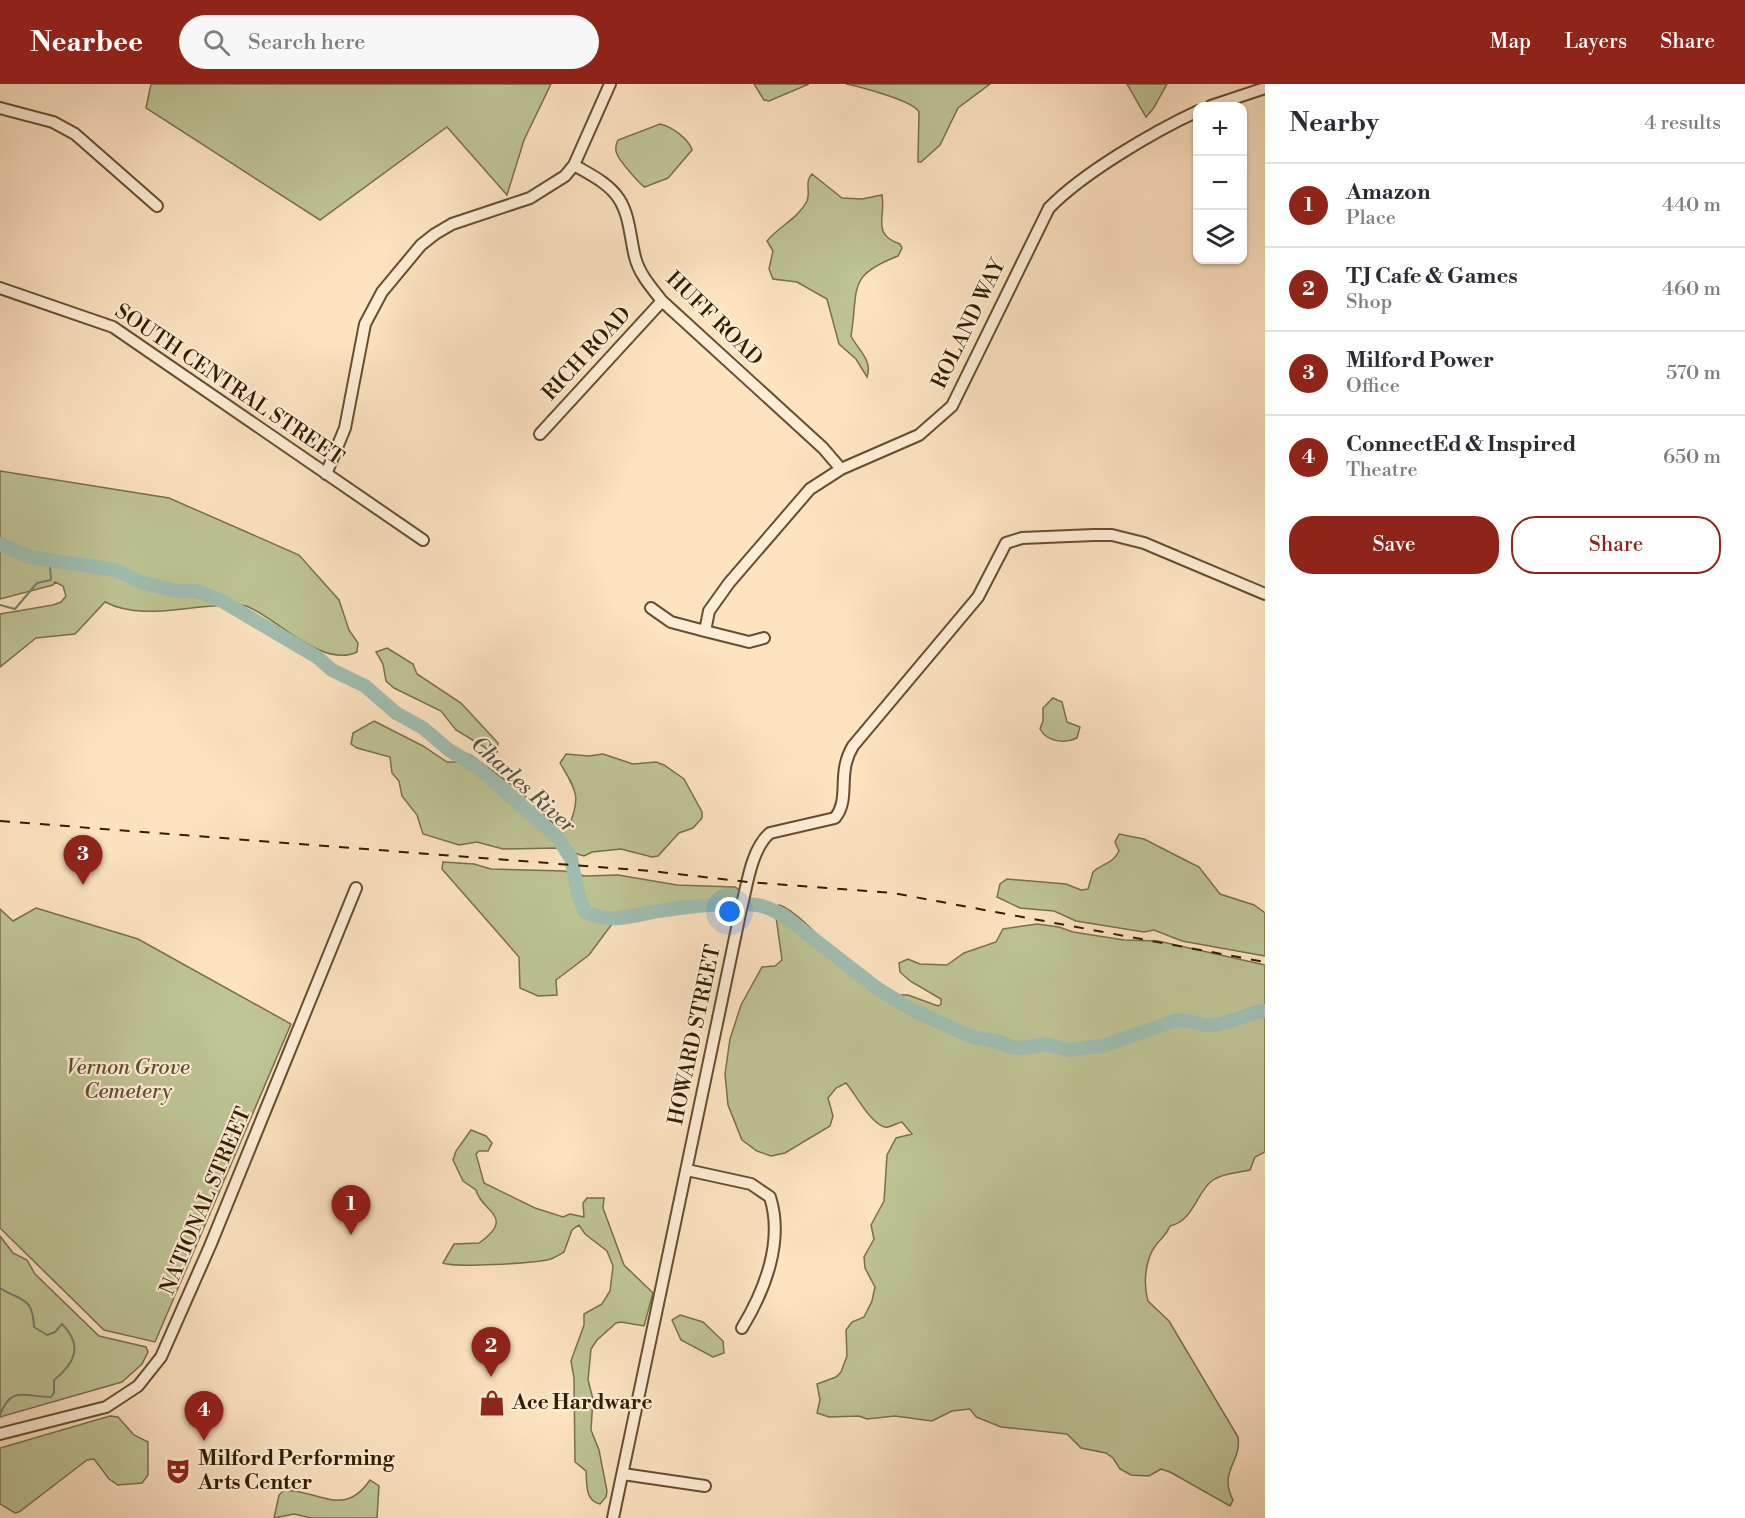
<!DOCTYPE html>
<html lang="en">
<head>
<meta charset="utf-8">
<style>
	:root { --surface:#fff; --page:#f7f7f7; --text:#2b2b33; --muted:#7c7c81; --line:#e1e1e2; --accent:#8f2418 }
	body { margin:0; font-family:"Libre Bodoni",serif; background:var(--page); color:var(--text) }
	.controls { position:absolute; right:18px; top:18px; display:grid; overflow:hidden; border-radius:12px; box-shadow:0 2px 4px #0004 }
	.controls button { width:54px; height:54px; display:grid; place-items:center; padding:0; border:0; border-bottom:2px solid var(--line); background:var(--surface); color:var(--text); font:30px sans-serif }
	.you { position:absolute; left:730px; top:828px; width:21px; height:21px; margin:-15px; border:4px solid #fff; border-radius:50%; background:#1a73e8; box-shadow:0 0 0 9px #1a73e833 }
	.badge { display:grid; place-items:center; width:39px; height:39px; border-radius:50%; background:var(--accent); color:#fff; font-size:20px; font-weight:700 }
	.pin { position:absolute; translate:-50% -50px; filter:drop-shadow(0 2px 3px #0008) }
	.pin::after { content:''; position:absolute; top:32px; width:21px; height:18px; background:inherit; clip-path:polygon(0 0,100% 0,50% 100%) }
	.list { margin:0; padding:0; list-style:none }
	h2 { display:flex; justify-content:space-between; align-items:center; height:78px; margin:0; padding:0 24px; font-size:26px }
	h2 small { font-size:20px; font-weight:400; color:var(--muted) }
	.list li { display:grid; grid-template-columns:39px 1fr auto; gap:18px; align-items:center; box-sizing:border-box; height:84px; padding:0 24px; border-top:2px solid var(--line) }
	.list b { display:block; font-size:22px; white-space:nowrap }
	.list p { margin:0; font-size:20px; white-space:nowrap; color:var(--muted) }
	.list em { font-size:20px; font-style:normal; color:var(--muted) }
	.actions { display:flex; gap:12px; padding:18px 24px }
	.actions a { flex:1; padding:14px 0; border:2px solid var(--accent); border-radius:24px; text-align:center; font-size:21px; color:var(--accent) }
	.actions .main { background:var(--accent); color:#fff }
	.icon { flex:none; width:33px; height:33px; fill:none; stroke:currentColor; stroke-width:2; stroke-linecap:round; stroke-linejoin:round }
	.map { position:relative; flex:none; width:1265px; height:1434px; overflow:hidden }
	header { display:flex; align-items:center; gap:36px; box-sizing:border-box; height:84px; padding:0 30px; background:var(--accent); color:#fff }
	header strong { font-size:28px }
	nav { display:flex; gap:33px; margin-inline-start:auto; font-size:21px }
	.search { width:420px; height:54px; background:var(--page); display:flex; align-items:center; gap:15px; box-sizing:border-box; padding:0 21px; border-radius:33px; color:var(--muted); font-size:22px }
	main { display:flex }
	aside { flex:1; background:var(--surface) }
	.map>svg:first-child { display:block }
	.green { fill:#bec493; stroke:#78704a; stroke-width:1.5 }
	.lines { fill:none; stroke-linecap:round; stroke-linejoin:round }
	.stream { stroke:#737e6b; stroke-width:2 }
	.river { stroke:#9fbeb2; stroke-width:14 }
	.minor-casing { stroke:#644e30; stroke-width:14 }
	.minor { stroke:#feedd6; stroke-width:10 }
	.rail { stroke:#311d00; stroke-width:2; stroke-dasharray:10 10; stroke-linecap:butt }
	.labels { text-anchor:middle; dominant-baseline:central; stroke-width:4.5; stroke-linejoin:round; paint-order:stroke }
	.street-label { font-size:21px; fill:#311d00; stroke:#feedd6 }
	.park-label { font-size:21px; font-style:italic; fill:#5b4f2c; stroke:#feedd6 }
	.poi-label { font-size:21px; font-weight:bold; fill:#311d00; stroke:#feedd6; text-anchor:start }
	.water-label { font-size:22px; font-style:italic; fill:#58553e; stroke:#feedd6 }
</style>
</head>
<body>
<header>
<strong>Nearbee</strong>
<div class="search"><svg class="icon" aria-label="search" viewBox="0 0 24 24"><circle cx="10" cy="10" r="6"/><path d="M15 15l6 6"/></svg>Search here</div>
<nav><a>Map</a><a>Layers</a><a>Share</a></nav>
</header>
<main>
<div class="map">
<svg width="1265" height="1434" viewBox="0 0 1265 1434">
	<rect width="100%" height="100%" fill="#fde3c0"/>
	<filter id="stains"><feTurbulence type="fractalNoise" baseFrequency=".00333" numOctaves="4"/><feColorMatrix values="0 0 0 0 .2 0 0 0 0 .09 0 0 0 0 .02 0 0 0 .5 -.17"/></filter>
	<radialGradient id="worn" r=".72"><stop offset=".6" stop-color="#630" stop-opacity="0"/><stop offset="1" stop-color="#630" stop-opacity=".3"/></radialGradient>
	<path class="green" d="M151,0h400l-27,56 -17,55 -60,-68 -127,93 -174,-112z
		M754,0h55l-40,17 -5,-1z
		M846,0h144l-32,24 -18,37 -19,17h-3v-3l1,-47c-5,-11 -58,-25 -73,-28z
		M1127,0h40l-14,25 -7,8z
		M660,40c11,2 29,15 32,26l-24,28 -23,9c-5,-2 -26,-27 -28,-33 -2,-4 -1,-10 1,-14z
		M812,90l30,24 20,1 20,-4c4,23 -11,39 18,49l2,4 -4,8c-52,20 -39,32 -47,80 7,14 22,24 16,41l-11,-18 -17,-15 -12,-45 -30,-17 -24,-3 -4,-10 4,-18 -6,-10c12,-15 31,-22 40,-40 4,-9 -3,-19 5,-27z
		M0,387l169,27 130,57 40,45 10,30 9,13 -1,9c-36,17 -82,-36 -111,-46 -9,-2 -23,-1 -32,0 -36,2 -76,13 -109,-4l-30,32 -39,4 -36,29v-53l53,-9 8,-3 5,-6 -3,-10 -8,-4 -2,3 -53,14z
		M387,564l26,16 4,10 44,29 37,40 -1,9 -8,-2 -33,-20 -15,-19 -47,-23 -8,-7 -3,-17 -7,-12z
		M1053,614l9,4 5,20 13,5 -3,11c-12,6 -30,4 -37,-9l3,-8v-13z
		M374,637l49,25 24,16h10l11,-8 4,2 47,34 35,34 15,2c13,-31 6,-37 -9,-63l6,-9 23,2 14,-2 30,10 23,-2 8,3 20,14 18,33v6l-9,10 -14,5 -21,23 -6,1 -31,-8 -29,3 -8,4 -27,-8 -54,1 -26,-7 -18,3 -36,-11 -6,-19 -15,-19 -3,-15 -7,-8 -2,-16 -33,-9 -6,-4 2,-11z
		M1119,750l25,5 39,20 16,8 21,27 34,11 11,8v43l-83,-15 -28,-11 -10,2 -68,-11 -22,-10 -34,-3 -23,-11 3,-13 7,-5 59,5 15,6 7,-1 5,-17c10,-9 20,-8 26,-21l-4,-9z
		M443,778l31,2 17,5 73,2 21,5 33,-1 59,10 58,2 7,5 -3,8 -60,2 -50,9 -15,7 -2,6 -23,31 -33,25 1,15 -19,1 -18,-8 -1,-31 -77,-88z
		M779,821c12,3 39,29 46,39l72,51h11l30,11 3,-2v-5l-31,-18 -10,-9 -1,-9 9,-4 12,5 27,1 17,-12 32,-11 7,-13 34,-5 22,3 14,5 51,8 34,1 107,24v187l-10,5 -5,13c-12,3 -27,3 -37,10 -17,12 -19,41 -43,46 -4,10 -8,11 -14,19 -11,14 -13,39 -8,56l21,20 69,116c4,25 -20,34 -5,63l-3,6 -60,-34 -9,-3 -12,7 -18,-1 -11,-6 -7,-11 -7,-5 -25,-5 -14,-14 -66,-7 -25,-10 -6,-8 -18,2 -20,10 -37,-5 -28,3 -8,-3 -30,1 -12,-4 3,-13 -3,-16 19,-7 5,-5 6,-16 -1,-26 6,-8 12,-5 8,-16 3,-14 -10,-19 -1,-11 10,-18 -3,-14 13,-24 3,-46 9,-17 16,-4 -10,-12c-5,1 -9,4 -14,5 -14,3 -33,-34 -42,-44l-10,5 -8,10 5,18 -3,10 -45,27 -14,3 -14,-5 -15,-11 -14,-35 -3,-31 5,-35 11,-34 21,-38 13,-1 7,-6 -7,-50z
		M36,824l102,31 153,85 -136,318 -51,-12 -104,-102v-319l13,12z
		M471,1046l15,6 6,7 -4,8h-9l-3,3 8,29 51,25 28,9 7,-3 14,3 -1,-14 4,-5h17l-1,10 21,57 29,28 -9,33 -23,-4 -5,1 -19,17 -6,9 -3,31 5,19 -2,31 8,20 8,41 -1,6 -6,7c-15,-3 -13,-20 -14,-33l-11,-9 -1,-84 -3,-17 13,-36v-11l18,-10 8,-13 3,-25 -6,-15 -22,-17 -6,-9 -7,5 -8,22c-5,3 -11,7 -17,8 -15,3 -93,8 -104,3l11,-19 25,-1c38,-27 2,-31 -3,-53l-13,-9 -10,-21 3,-9z
		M0,1152l13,17 14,7 8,14 64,62 47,11 2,5 -6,12 -20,18 -122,35z
		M680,1231l23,7 20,19 1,12 -11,4 -32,-17 -9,-20z
		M110,1332l8,1 16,18 14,7v33l-6,8 -24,2 -9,-6 -15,-20 -7,1 -68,52 -4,1 -15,-9v-56z
		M370,1396l9,6 -2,32h-66l-17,-4 -20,4 5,-23 5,-5c37,1 60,28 86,-10z"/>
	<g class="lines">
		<path class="stream" d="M0,521l15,4 22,-26 14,-3 -1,-14 9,-4
			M0,1204c20,13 33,8 34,39l13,8 8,-3 7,-8c22,22 12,40 -8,56v13l-3,4c-26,0 -40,-12 -51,18"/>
		<path class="river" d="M0,460l29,13 87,13 27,13 34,8h20l25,10 95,56 15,13 33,16 31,27 27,15 26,22 28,17 80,70 14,21 7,35 7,19c29,12 44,4 73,-1 25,-4 75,-10 99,-6 9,1 17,6 26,10l95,74 35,21 58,27 29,5 12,5 11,1 22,-4 24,6 37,-5 71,-25c13,-1 26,7 37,5 18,-2 33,-12 51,-14"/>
		<g class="minor-casing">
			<path id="minor" d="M1211,22l54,-18
				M0,24l53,14 22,12 82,72
				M574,81l36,-81
				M0,204l113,39 310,213
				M540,350l122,-133
				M326,390l19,-46 20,-104 17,-32 39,-47 14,-11 17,-10 78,-26 35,-22 9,-11c15,9 35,18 45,34 11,17 11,39 16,58 4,17 17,31 27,44l161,147 18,21
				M651,524l20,14 34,9 44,11 15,-4
				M705,547l4,-20 20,-28 81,-94 31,-20 78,-34 33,-29 97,-198c34,-35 104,-76 149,-97
				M687,1086l64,14 19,13c14,44 -5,93 -28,131
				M0,1350l106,-27 32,-21 23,-29 49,-111 146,-358
				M623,1390l82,12
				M613,1434l128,-609c6,-23 10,-60 29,-76l65,-15c16,-20 1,-44 18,-72l125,-149 28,-54 16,-5 72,-3h18l32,8 121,51"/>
		</g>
		<use href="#minor" class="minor"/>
		<path class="rail" d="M0,737l651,50 97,11 145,11 372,69"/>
	</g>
	<defs>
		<g id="shop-bare" transform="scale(2.07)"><path d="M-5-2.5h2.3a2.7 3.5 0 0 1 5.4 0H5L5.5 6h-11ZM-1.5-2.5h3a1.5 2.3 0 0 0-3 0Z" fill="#8f2418" stroke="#feedd6" stroke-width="2.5" paint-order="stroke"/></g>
		<g id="theatre-bare" transform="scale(2.07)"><path d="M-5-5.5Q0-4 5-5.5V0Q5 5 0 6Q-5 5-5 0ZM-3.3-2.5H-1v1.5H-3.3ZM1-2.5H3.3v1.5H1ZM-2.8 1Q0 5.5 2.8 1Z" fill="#8f2418" stroke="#feedd6" stroke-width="2.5" paint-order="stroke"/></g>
	</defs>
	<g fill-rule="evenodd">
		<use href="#shop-bare" x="492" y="1319"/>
		<use href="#theatre-bare" x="178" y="1387"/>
	</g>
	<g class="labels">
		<g class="street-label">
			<text transform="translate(714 235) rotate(44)">HUFF ROAD</text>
			<text transform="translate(969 240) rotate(-64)">ROLAND WAY</text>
			<text transform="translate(587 270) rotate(-47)">RICH ROAD</text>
			<text transform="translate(229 301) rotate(34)">SOUTH CENTRAL STREET</text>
			<text transform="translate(695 951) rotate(-78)">HOWARD STREET</text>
			<text transform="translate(206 1117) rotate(-67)">NATIONAL STREET</text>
		</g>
		<g class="park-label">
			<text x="128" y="984">Vernon Grove<tspan x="128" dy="24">Cemetery</tspan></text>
		</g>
		<g class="poi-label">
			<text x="512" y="1319">Ace Hardware</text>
			<text x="198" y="1375">Milford Performing<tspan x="198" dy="24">Arts Center</tspan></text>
		</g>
		<g class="water-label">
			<text transform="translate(523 701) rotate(42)">Charles River</text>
		</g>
	</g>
	<rect width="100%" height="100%" filter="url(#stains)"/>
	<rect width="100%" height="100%" fill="url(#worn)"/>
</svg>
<div class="controls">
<button>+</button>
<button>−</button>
<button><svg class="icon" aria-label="layers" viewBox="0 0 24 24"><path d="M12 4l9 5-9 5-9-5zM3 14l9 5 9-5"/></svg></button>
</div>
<div class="you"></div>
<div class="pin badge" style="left:351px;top:1151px">1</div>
<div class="pin badge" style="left:491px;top:1293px">2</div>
<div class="pin badge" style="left:83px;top:801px">3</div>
<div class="pin badge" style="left:204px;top:1357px">4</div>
</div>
<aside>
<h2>Nearby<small>4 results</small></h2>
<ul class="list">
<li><span class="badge">1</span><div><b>Amazon</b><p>Place</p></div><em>440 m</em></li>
<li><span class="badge">2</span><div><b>TJ Cafe &amp; Games</b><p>Shop</p></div><em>460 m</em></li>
<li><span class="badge">3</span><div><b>Milford Power</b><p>Office</p></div><em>570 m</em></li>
<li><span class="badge">4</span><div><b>ConnectEd &amp; Inspired</b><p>Theatre</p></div><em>650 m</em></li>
</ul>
<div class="actions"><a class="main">Save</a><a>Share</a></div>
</aside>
</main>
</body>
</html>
